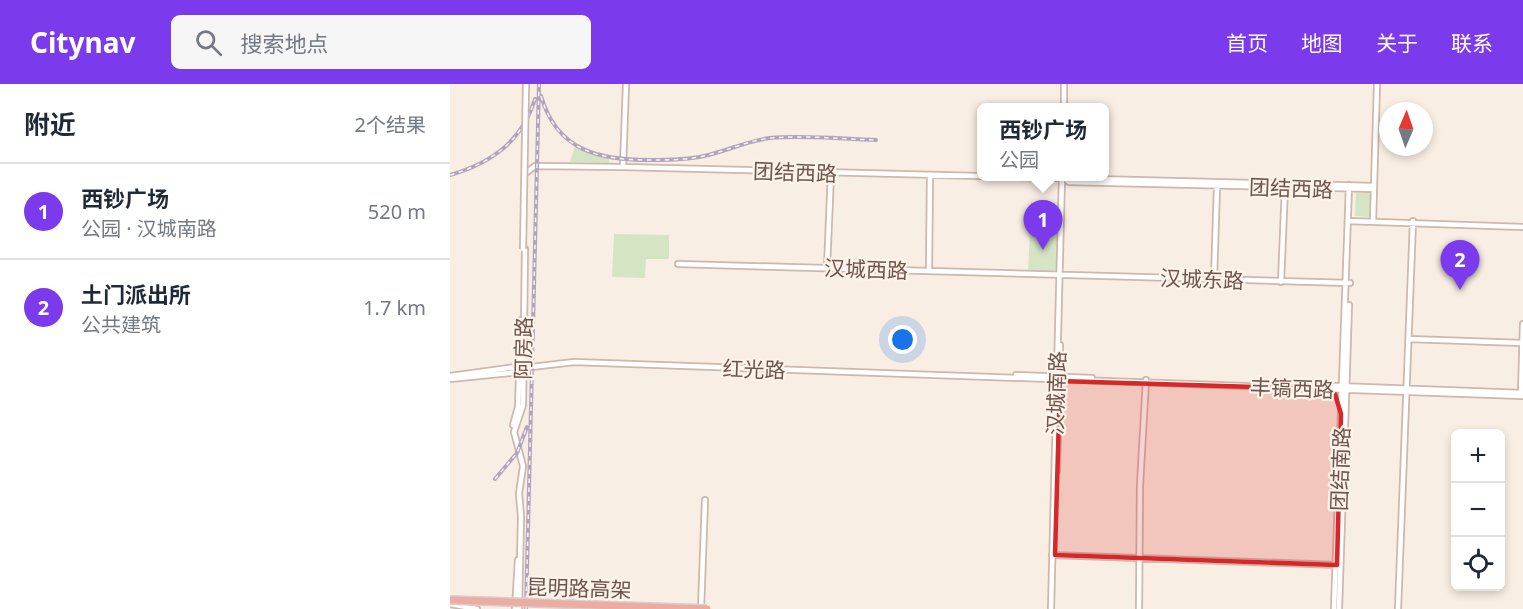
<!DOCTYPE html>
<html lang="zh">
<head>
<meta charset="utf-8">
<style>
	:root { --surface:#fff; --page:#f6f6f7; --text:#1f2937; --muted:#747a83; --line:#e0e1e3; --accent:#7c3aed }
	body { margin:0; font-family:"Noto Sans","Noto Sans SC",sans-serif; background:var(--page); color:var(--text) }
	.controls { position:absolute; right:18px; bottom:18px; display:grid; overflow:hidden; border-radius:9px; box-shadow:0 3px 9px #0003 }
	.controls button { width:54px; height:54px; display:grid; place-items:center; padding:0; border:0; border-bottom:2px solid var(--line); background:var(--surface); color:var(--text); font:30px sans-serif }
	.compass { position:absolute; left:929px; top:18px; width:54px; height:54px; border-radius:50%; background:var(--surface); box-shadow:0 3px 9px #0003; rotate:2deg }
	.you { position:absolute; left:453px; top:256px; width:21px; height:21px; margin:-15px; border:4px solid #fff; border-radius:50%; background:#1a73e8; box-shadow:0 0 0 9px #1a73e833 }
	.badge { display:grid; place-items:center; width:39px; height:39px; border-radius:50%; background:var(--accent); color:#fff; font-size:20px; font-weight:700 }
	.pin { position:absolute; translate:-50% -50px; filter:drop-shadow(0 2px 3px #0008) }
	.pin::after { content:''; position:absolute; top:32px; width:21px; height:18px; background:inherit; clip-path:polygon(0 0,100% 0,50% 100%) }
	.popup { position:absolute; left:527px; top:19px; width:132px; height:78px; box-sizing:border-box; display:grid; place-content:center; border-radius:9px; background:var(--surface); filter:drop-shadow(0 2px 4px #0005); font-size:20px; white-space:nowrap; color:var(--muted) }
	.popup b { font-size:22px; color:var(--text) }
	.popup::after { content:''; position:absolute; left:50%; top:100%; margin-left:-12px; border:12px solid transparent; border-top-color:var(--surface) }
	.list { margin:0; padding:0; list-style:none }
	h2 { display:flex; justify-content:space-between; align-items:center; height:78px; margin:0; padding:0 24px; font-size:26px }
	h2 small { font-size:20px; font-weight:400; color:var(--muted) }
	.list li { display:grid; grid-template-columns:39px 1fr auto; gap:18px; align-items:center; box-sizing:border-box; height:96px; padding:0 24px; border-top:2px solid var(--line) }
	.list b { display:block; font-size:22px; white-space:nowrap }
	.list p { margin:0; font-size:20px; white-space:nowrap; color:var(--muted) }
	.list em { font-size:20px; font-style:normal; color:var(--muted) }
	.icon { flex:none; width:33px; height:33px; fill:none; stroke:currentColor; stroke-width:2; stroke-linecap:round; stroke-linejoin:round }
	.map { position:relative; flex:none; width:1073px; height:525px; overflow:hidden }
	header { display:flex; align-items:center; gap:36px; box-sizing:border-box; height:84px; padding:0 30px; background:var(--accent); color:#fff }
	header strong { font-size:28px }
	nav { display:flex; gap:33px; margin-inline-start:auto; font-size:21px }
	.search { width:420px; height:54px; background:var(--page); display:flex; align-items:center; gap:15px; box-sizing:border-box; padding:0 21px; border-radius:9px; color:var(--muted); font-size:22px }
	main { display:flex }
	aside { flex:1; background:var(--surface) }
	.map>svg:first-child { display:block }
	.green { fill:#d5e5c4 }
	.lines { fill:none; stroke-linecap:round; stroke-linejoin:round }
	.secondary-casing { stroke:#ceb7ac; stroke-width:8 }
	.secondary { stroke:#fff; stroke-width:4.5 }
	.rail-casing { stroke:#b0a4c1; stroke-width:4 }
	.rail { stroke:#fdf3e9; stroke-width:1.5; stroke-dasharray:4.5; stroke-linecap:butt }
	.secondary-bridge-casing { stroke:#ceb7ac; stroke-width:8; stroke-linecap:butt }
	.highway-bridge-casing { stroke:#d6cfcd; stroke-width:10; stroke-linecap:butt }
	.secondary-bridge { stroke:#fff; stroke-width:4.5 }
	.highway-bridge { stroke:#edaca1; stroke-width:7 }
	.marked { fill:#d62828; fill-opacity:0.2; stroke:#d62828; stroke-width:4.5; stroke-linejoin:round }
	.labels { text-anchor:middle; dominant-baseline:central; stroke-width:4.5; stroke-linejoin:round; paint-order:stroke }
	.street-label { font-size:21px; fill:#6e554c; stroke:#fdf3e9 }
</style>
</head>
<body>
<header>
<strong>Citynav</strong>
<div class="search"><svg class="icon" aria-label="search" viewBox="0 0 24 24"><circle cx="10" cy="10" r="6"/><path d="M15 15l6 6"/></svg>搜索地点</div>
<nav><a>首页</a><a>地图</a><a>关于</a><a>联系</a></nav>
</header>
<main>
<aside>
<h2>附近<small>2个结果</small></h2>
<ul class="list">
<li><span class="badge">1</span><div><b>西钞广场</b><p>公园 · 汉城南路</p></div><em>520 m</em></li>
<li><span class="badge">2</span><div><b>土门派出所</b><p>公共建筑</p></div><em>1.7 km</em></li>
</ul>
</aside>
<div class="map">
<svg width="1073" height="525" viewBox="0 0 1073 525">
	<rect width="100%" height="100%" fill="#f9eee3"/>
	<path class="green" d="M125,62l34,13v4l-39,-1z
		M906,109h14v24l-15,-1z
		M580,146l27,1 -1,40 -28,-1z
		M164,150l55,1v24h-23l-1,19 -33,-1z"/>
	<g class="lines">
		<g class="secondary-casing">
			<path id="secondary" d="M614,24v-24
				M173,83l3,-83
				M77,88l8,-6 88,1 751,19
				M615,95l4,3 305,7
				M898,137l175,6
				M923,137l4,-137
				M228,180l672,19
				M377,184l4,-95
				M479,187l1,-96
				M764,195l3,-93
				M831,198l4,-95
				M959,255l113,4
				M566,291l76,3
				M0,292l73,-10
				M0,295l69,-7 4,-4 51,-6 949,34
				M860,301l213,8
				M1071,309l2,-69
				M63,341l5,-18 3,-87
				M607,387l3,-126
				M602,471l286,10
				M0,520l27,5
				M65,525l3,-49
				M69,525l2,-92 -2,-23 4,-28 -9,-34 9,-27 2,-156
				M251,525l4,-109
				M601,525l11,-433
				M689,525l1,-124 6,-105
				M884,525l15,-424
				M889,525l10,-304
				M948,525l15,-388"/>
		</g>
		<use href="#secondary" class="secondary"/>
		<g class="rail-casing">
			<path id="rail" d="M91,12c16,55 58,64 108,64 18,0 37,0 55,-4 23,-5 43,-15 66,-18 35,-3 71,1 106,2
				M0,91c42,-12 72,-34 85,-76
				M45,395l22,-26 10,-26
				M76,525l13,-525"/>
		</g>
		<use href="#rail" class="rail"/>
		<g class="secondary-bridge-casing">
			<path id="secondary-bridge" d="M73,165l3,-165"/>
		</g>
		<g class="highway-bridge-casing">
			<path id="highway-bridge" d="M0,516l257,9"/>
		</g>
		<use href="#secondary-bridge" class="secondary-bridge"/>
		<use href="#highway-bridge" class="highway-bridge"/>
	</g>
	<path class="marked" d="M610,297l263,8 12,5 6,20 -4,151 -282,-10z"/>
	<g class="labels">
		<g class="street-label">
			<text transform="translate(345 88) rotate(2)">团结西路</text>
			<text transform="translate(841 104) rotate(2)">团结西路</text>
			<text transform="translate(416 185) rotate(2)">汉城西路</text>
			<text transform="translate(752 195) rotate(2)">汉城东路</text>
			<text transform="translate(73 264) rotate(-89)">阿房路</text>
			<text transform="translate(304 285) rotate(2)">红光路</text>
			<text transform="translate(842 304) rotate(2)">丰镐西路</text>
			<text transform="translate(606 309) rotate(-88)">汉城南路</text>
			<text transform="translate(890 385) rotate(-88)">团结南路</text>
			<text transform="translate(129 504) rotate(2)">昆明路高架</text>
		</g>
	</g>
</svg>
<div class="controls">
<button>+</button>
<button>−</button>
<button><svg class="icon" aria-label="locate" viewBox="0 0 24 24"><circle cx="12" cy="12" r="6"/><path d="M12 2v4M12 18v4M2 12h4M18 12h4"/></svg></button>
</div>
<svg class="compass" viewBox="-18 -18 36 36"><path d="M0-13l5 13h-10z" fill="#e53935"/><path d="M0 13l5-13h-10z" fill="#747a83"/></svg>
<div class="you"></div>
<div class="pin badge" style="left:593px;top:166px">1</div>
<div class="popup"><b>西钞广场</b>公园</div>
<div class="pin badge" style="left:1010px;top:206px">2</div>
</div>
</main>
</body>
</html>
